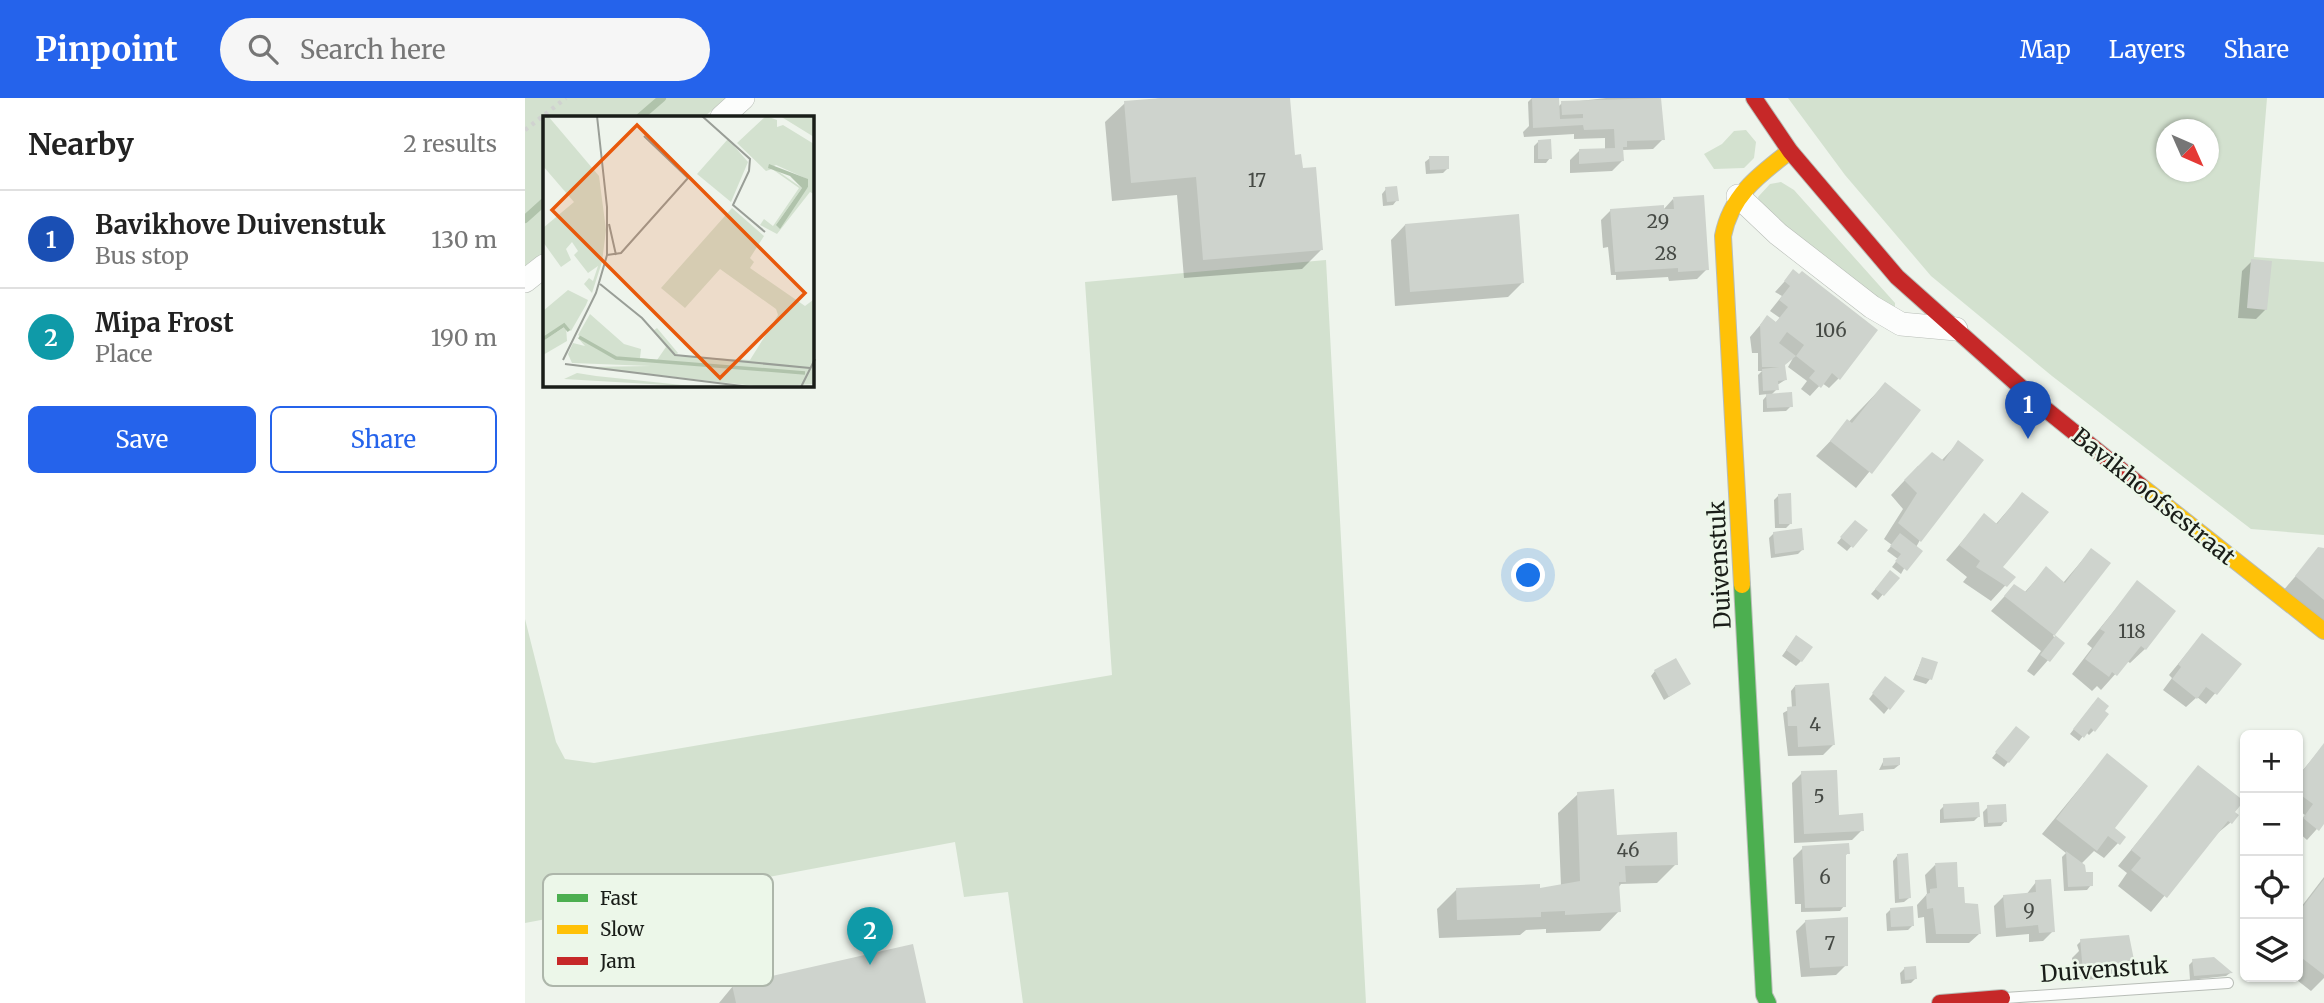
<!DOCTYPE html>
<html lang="en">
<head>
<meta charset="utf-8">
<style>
	:root { --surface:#fff; --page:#f6f6f6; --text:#222; --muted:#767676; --line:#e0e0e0; --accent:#2563eb }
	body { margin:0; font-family:Merriweather,serif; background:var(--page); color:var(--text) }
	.controls { position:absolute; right:21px; bottom:21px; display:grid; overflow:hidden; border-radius:10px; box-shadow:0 2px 5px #0004 }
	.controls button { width:63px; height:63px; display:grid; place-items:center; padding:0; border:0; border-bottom:2px solid var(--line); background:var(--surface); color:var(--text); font:35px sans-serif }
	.compass { position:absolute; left:1631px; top:21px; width:63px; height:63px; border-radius:50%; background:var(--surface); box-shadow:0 2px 5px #0004; rotate:135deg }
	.you { position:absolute; left:1004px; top:478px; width:24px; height:24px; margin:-18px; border:5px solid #fff; border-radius:50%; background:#1a73e8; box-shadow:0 0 0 10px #1a73e833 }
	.badge { display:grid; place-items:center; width:46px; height:46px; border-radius:50%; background:var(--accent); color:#fff; font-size:23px; font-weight:700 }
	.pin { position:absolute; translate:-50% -58px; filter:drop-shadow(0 2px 4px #0008) }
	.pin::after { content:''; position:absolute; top:37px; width:24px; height:21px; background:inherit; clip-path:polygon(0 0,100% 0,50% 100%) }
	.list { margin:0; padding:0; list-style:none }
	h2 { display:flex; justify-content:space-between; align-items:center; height:91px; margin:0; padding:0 28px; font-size:30px }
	h2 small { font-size:23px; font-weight:400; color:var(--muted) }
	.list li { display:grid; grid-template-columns:46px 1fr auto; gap:21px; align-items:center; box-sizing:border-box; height:98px; padding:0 28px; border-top:2px solid var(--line) }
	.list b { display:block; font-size:26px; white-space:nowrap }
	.list p { margin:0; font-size:23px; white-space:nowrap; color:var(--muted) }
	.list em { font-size:23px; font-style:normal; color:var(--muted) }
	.actions { display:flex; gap:14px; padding:21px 28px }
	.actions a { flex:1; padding:16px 0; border:2px solid var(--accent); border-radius:10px; text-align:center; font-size:24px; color:var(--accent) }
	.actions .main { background:var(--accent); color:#fff }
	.icon { flex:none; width:38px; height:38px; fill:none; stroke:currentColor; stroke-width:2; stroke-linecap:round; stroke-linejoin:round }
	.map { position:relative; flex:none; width:1799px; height:905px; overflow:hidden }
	header { display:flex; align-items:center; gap:42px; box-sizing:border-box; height:98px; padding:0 35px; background:var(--accent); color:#fff }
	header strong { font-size:33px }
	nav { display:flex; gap:38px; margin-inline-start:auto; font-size:24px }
	.search { width:490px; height:63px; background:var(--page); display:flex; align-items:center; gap:18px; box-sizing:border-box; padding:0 24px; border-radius:38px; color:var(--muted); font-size:26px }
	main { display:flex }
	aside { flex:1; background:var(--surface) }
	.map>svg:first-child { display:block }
	.green { fill:#d3e1cf; fill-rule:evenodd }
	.shadow { fill:#0003 }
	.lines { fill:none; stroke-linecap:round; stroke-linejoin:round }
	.stream { stroke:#b0c3ab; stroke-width:8 }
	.building { fill:#ced3cd }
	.lane-casing { stroke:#b8bdb7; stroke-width:12 }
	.street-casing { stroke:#b8bdb7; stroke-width:24 }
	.fast-casing { stroke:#b8bdb7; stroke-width:18 }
	.slow-casing { stroke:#b8bdb7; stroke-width:18 }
	.jam-casing { stroke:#b8bdb7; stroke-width:18 }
	.path { stroke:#d0d2d0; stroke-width:4.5; stroke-dasharray:3.5 5; stroke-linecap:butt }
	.lane { stroke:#fcfdfc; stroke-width:10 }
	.street { stroke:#fcfdfc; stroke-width:23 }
	.fast { stroke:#4caf50; stroke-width:16 }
	.slow { stroke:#ffc107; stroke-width:16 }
	.jam { stroke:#c62828; stroke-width:16 }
	.labels { text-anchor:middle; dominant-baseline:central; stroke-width:5; stroke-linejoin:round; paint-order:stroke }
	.number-label { font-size:19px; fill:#464a45 }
	.street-label { font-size:23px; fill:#191d18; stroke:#ecf7e9 }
	.inset-river { fill:none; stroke:#b0c3ab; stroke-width:3.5 }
	.inset-road { fill:none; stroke:#999e97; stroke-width:2 }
	.view { fill:#e8590c; fill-opacity:0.15; stroke:#e8590c; stroke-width:3.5 }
	.inset-edge { fill:none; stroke:#191d18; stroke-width:3.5 }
	.key { fill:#ecf7e9; stroke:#adb6aa; stroke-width:2 }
	.key-label { font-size:19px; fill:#191d18 }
</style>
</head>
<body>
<header>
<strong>Pinpoint</strong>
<div class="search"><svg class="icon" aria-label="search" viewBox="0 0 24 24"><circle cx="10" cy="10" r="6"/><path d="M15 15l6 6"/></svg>Search here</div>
<nav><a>Map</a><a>Layers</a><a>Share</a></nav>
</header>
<main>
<aside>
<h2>Nearby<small>2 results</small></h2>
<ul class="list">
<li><span class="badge" style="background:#1a4fb4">1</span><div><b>Bavikhove Duivenstuk</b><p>Bus stop</p></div><em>130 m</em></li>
<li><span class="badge" style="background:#0f9aa8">2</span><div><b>Mipa Frost</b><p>Place</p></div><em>190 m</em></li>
</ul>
<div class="actions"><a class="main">Save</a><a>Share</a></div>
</aside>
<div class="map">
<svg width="1799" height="905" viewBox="0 0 1799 905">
	<rect width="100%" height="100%" fill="#eef4ec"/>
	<path class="green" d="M0,0h202l-23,19h-160v160l-19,16z
		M1263,0h479l-13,159 70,5v273l-73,-6 -199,-153 -121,-100 -86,-101zM1642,32h42v42h-42z
		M1221,32l10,12 -2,16 -10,10 -30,1 -10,-15 18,-10 12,-13z
		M1256,84l13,8 101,113v5l-3,1 -93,-68 -40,-38 -1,-6 12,-13z
		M801,162l40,743h-343l-15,-111 -44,5 -9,-55 -430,81v-304l31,123 9,17 29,4 518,-88 -27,-393z"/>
	<path class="shadow" d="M638,0h125l5,59 28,93 -19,19 -118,9 -7,-83 -65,6 -7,-79 20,-19z
		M1007,0h25l1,9 4,-4 44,-5h53l4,41 -10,10 -31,1v11l-10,10 -42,2v-13l10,-10h25v-12l-31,1v-5l-50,3 -1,-5 6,-6 -1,-24z
		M1014,43l11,17 -4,5h-12v-17z
		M905,60l18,10 -5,5 -17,1 -1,-12z
		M861,91l11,11 -4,5 -10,1 -1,-12z
		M1148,101l34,70 -10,10 -28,2 -1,-4 -52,3v-5h-5l-3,-28 -5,1 -2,-28 10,-10h52z
		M880,127l118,57 -15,15 -113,9 -4,-66z
		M1727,163l14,48 -10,10 -18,-1 4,-47z
		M1268,174l83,58 -38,49 -9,9 -7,-5 -12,13 -9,-7 6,-8 -19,-14 5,-9 -8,6v16l-8,5v4l-6,6 20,11 -5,5 -23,1v-12l5,-6 -9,1 -1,-20 4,-4h-4v-18h-6l-2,-16 17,-20 8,6 5,-5 -10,-7 12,-15 -7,-4z
		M1360,286l34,27 -63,77 -40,-32z
		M1434,344l-39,98 -19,34 -9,-7 6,-8 -11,-8 5,-6 -8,-6 19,-30 -12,-14 27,-29 23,-5z
		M1497,396l-21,73 12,10 -22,24 -28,-19 4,-5 -21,-17 38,-44 11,9z
		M1253,398l13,27 -5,5h-11l-1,-28z
		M1326,428l15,4 -19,21 -10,-8z
		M1249,435l28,17 -4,4 -27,4 -2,-20z
		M1794,451h5v76l-42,-33z
		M1566,452l18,13 -56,73 10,7 -29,33 -7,-5 14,-20 -50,-40 23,-25 10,7 22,-24 17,14z
		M1361,479l11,1 -19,22 -7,-6z
		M1612,485l8,66 -15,14 -3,-2 -26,29 -4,-4 -5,5 -20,-17 20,-26 -5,-4z
		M1677,537l38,29 -34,40 -9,-7 -11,10 -23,-17 9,-12 -3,-3z
		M1267,544l9,19 -5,5 -14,-10z
		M1397,561l8,20 -4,5 -13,-4z
		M1130,573l34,13 -25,16 -13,-24z
		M1356,585l21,8 -18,23 -15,-15z
		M1270,588l38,59 -10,10 -35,1 -5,-43 9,-5 -1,-17z
		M1568,606l9,7 -8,19 -5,5 -3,-3 -7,9 -9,-7z
		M1487,635l16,4 -24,30 -12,-9z
		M1798,648l1,75 -17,19 -9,-8v-8l7,-9 -7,-5v-34z
		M1582,657l5,73 6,15 -14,15 -10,-7 -13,13 10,21 -4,5 -23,1 -2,-34 4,-4 -24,-19z
		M1359,662l15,5 -5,4 -15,1z
		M1673,670l35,44 -3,11 -16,13 -63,76 -33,-26 9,-13 -9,-7z
		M1277,675l35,43 25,14 -10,10 -58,3 -2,-60z
		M1053,696l37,42 61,28 -19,19 -36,1 -3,4 1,23 -19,20 -54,2v-4l-20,1 -6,5 -81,3 -2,-29 20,-20 82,1 22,-4 -3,-73z
		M1419,708l34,11 -4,4 -34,2v-13z
		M1463,709l17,14 -4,5 -17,1 -1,-15z
		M1278,750l45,5 -4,4v49l-4,5 -39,1v-8h-6l-2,-46z
		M1372,758l12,42 -5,4 -9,1 -2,-42z
		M1410,767l22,24 22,45 -10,9h-43l-2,-26 -6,1 -1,-13 10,-11 -2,-19z
		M1799,779v101l-13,13 -18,-14h5v-66z
		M1511,784l17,49 -10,10 -14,1v-8l-33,3 -2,-31 10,-10 22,-1z
		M1365,812l23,15 -5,5 -21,1 -1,-17z
		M1281,823l40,44 -10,10 -35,2 -5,-46z
		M1556,843l51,18 -2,8 -10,10 -46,4 -2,-23 7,-7 -2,-6z
		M1668,863l37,12 -4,3 -36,4 -1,-15z
		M1380,870l10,11 -4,4 -10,1 -1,-11z
		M208,888l191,17h-205z"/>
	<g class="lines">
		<path class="stream" d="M115,19l22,-19
			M0,121l19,-17"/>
	</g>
	<path class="building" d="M637,0h128l5,57 6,-1 2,14 13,-1 7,83 -120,10 -7,-83 -65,6 -7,-82z
		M1007,0h27l1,21 23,-1v-4l-21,1 -1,-14 100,-3 4,42 -38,1v6h-4l1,14 -45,3v-15l36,-1 -1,-19 -30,1 -1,-5 -50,3z
		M1026,41l1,20h-14v-19z
		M904,58h20v13l-19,1z
		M872,88l2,15 -12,1 -2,-15z
		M1179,97l5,75 -31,2v-4l-63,4 -5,-63 54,-4v4h10l-1,-12z
		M994,116l5,69 -114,9 -5,-68z
		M1726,161l21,2 -5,49 -20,-2z
		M1268,171l6,5 3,-3 76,59 -38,50 -8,-7 -11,15 -12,-10 6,-7 -19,-15 8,-11 -17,-13 -8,11 17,13 -11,9 2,15 -9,1 1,9 -16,1 -1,-22 17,-2h-17l-2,-42 7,-10 9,7 12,-15 -9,-7 11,-14 -6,-5z
		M1360,284l36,28 -49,64 -42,-33 17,-22 5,4z
		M1267,294l1,15 -26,1 -1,-14z
		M1433,342l26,20 -63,82 -23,-19 19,-30 -13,-13 28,-28 12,9z
		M1497,394l27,20 -46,55 13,10 -9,10 -31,-20 4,-6 -21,-16 25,-32 13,11z
		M1266,395l1,31h-13l-1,-30z
		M1330,422l13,10 -15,18 -13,-11z
		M1277,430l2,22 -29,4 -2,-22z
		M1375,435l23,18 -16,20 -12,-10 6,-7 -11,-8z
		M1793,449l6,1v52l-29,-24z
		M1566,450l20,15 -56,72 10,8 -15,19 -10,-7 15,-19 -51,-40 10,-12 12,8 20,-26 19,17z
		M1365,472l10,8 -16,18 -9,-7z
		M1612,482l39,31 -30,39 -5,-4 -24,30 -5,-4 -3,5 -24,-18 20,-27 -5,-3z
		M1677,535l40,31 -25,31 -11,-8 -9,12 -25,-20 9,-12 -3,-3z
		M1271,537l17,12 -11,15 -16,-12z
		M1397,559l16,5 -6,18 -16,-5z
		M1151,560l15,26 -22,13 -15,-27z
		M1360,578l20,15 -15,19 -18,-17z
		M1304,585l6,62 -37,2 -1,-21h-9l-1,-19 9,-1 -1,-21z
		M1573,599l11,9 -4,5 4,3 -14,18 -4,-4 -7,10 -11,-9z
		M1491,628l14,11 -21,26 -14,-11z
		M1799,645v81l-5,7 -16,-13 10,-14 -15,-11v-16z
		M1582,655l41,33 -33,42 11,9 -6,8 -12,-9 -11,15 -41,-32z
		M1375,659v8l-17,1v-8z
		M1673,667l46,36 -9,11 4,3 -7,9 -4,-3 -61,77 -36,-28 10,-12 -10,-8z
		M1312,672l2,45 24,-2 1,18 -60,3 -3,-63z
		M1089,691l3,46 60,-3 1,33 -53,1 1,16h-7l2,30 -56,3v-4l-24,1v5l-84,3 -1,-32 84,-4v4l40,-7 -3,-89z
		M1454,704l1,15 -36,2 -1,-15z
		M1481,706l1,18 -19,1 -1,-18z
		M1324,745l1,11h-4v53l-41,1 -3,-62z
		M1541,753l19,14 1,7h7v14l-25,1z
		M1383,755l3,45 -12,1 -2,-45z
		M1432,764l1,25h6l1,16 13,1 3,30h-45l-3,-26 -6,1 -1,-15 4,-1v-4l7,-1 -2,-25z
		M1526,781l4,53 -16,1 -1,-8 -32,3 -3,-33 33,-3 -1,-12z
		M1799,781v96l-26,-20v-42z
		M1388,808l1,20 -23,1 -1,-19z
		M1323,819v49l-38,2 -5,-48z
		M1604,837l5,25h-3l1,8 -49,4 -3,-33z
		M388,846l13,59h-190l-4,-18z
		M1689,859l19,16 -39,3 -2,-17z
		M1391,868l1,13 -12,1 -1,-13z"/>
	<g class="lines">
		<g class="lane-casing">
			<path id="lane" d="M1480,900l223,-15"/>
		</g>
		<g class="street-casing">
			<path id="street" d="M197,19l21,-19
				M1213,98l40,38 94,73 29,17 55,5
				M0,183l19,-15"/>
		</g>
		<g class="fast-casing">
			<path id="fast" d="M1217,487l22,410 4,8"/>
		</g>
		<g class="slow-casing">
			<path id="slow" d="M1616,388l183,145
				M1217,487l-19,-349c8,-41 36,-61 67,-85"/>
		</g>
		<g class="jam-casing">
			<path id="jam" d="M1229,0l36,53 107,126 147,131 97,78
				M1415,905l62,-5"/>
		</g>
		<path class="path" d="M0,32l41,-32"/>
		<use href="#lane" class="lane"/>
		<use href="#street" class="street"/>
		<use href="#fast" class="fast"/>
		<use href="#slow" class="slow"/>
		<use href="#jam" class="jam"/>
	</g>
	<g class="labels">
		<g class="number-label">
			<text x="732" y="82">17</text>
			<text x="1133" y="123">29</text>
			<text x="1141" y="155">28</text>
			<text x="1306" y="232">106</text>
			<text x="1607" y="533">118</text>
			<text x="1290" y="626">4</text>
			<text x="1294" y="698">5</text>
			<text x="1103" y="752">46</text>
			<text x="1300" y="779">6</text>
			<text x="1504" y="812">9</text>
			<text x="1305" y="845">7</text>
		</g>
		<g class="street-label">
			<text transform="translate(1629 398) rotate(39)">Bavikhoofsestraat</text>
			<text transform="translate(1194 467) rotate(-93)">Duivenstuk</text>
			<text transform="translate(1579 871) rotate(-4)">Duivenstuk</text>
		</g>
	</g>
	<g transform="translate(18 18)">
		<rect width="271" height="271" fill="#eef4ec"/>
		<path d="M0,0h5l51,60 7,54 -4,32 -10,31 -8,-9 5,-6 4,3 5,-15 -10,7 -14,-18 4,-4 -6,-9 -6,7 5,11 -10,7 -18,-25v-14l31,-26 -31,-36zM223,0l11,4v7l6,-2 31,19v50l-4,-2 -33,42 -17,-9 4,-6 9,7 26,-38 -27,-19 -6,2 -29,-28zM233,49l31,14 1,8 -32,38 26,-37 -30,-21zM237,0h34v21zM185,23l20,23 -17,40 -34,-28zM189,92l32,28 -14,22 4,4 -4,6 55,38 8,-6 1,84 -50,3 -178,-20 65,-1 -79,-3 -4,-9 5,-11 12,3 -8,-9 31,18 -30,-20 12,-21 34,30 17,5 -1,9 17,2 9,-13 -13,-16 4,-3 21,25 -3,3 75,4 28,-45 -2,-6 -56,-40 -35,39 -24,-20zM25,174l20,10 -2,5 -15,26 -7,-6 -21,14v-28zM23,210l1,15 -24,14v-14zM34,257l19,3 105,11 -137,-8z" fill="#d3e1cf" fill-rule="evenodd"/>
		<path d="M226,48l39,15v8l-28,42 -4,-4 26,-37 -12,-12 -22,-8z" fill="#b0c3ab"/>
		<path class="inset-river" d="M36,221l37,21 189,15M0,223l21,-14 5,6"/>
		<path class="inset-road" d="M159,0l48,43 -1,12 -16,34 32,27M66,108l7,31M64,139l14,-2 67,-75 -44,-42M57,168l42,34 33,37 135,13M20,244l33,-67 11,-38v-48l-10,-91M22,248l185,23M258,271l14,-28"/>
		<path class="view" d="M94,9l168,168 -85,85 -168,-168z"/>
		<rect width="271" height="271" class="inset-edge"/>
	</g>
	<rect x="18" y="776" width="230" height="112" rx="10" class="key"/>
	<rect x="32" y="796" width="31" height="8" fill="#4caf50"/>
	<rect x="32" y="827" width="31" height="9" fill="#ffc107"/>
	<rect x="32" y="859" width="31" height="8" fill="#c62828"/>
	<g class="key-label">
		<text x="75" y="807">Fast</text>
		<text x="75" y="838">Slow</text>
		<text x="75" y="870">Jam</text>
	</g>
</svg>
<div class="controls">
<button>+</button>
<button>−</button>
<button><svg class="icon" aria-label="locate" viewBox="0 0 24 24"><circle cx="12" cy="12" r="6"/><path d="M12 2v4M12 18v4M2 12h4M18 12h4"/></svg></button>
<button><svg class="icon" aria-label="layers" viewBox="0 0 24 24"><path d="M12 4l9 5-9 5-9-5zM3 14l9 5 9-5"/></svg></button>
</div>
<svg class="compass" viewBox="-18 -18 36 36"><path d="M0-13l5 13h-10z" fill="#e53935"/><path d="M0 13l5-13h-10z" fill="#767676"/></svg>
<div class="you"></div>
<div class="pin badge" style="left:1503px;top:341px;background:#1a4fb4">1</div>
<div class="pin badge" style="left:345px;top:867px;background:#0f9aa8">2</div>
</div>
</main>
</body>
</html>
